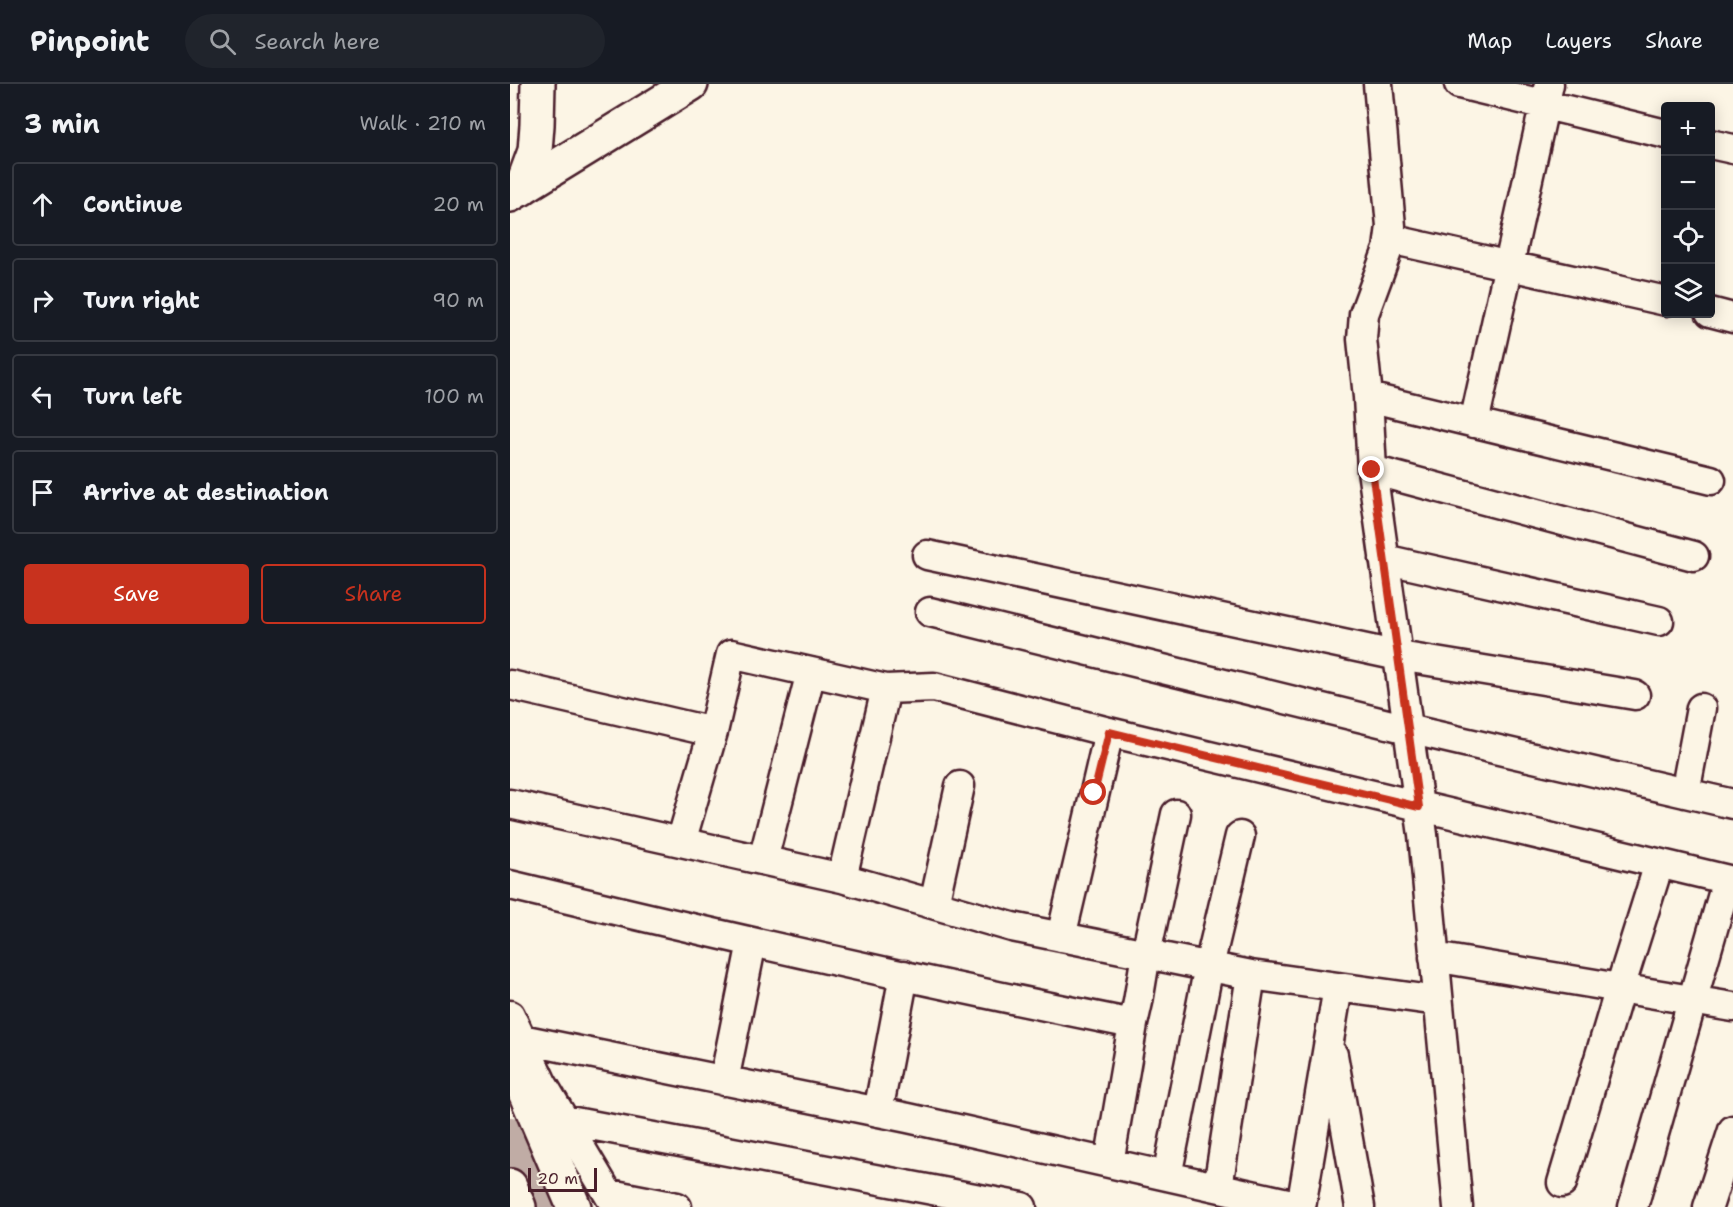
<!DOCTYPE html>
<html lang="en">
<head>
<meta charset="utf-8">
<style>
	:root { --surface:#171b24; --page:#20242c; --text:#f1f3f6; --muted:#9ea1a6; --line:#363941; --accent:#c8321e }
	body { margin:0; font-family:"Shantell Sans",sans-serif; background:var(--page); color:var(--text) }
	.controls { position:absolute; right:18px; top:18px; display:grid; overflow:hidden; border-radius:6px; box-shadow:0 3px 15px #0003 }
	.controls button { width:54px; height:54px; display:grid; place-items:center; padding:0; border:0; border-bottom:2px solid var(--line); background:var(--surface); color:var(--text); font:30px sans-serif }
	.scale { position:absolute; left:18px; bottom:15px; width:69px; box-sizing:border-box; padding-left:6px; border:3px solid #4a1f2b; border-top:0; font-size:16px; line-height:21px; white-space:nowrap; color:#4a1f2b; -webkit-text-stroke:4px #fcf5e5; paint-order:stroke }
	.stop { position:absolute; width:18px; height:18px; margin:-14px; border:4px solid #c8321e; border-radius:50%; background:#fff }
	.stop.end { background:#c8321e; border-color:#fff; box-shadow:0 2px 6px #0008 }
	.list { margin:0; padding:0; list-style:none }
	h2 { display:flex; justify-content:space-between; align-items:center; height:78px; margin:0; padding:0 24px; font-size:26px }
	h2 small { font-size:20px; font-weight:400; color:var(--muted) }
	.list li { display:grid; grid-template-columns:39px 1fr auto; gap:18px; align-items:center; box-sizing:border-box; height:84px; margin:0 12px 12px; padding:0 12px; border:2px solid var(--line); border-radius:6px }
	.list b { display:block; font-size:22px; white-space:nowrap }
	.list em { font-size:20px; font-style:normal; color:var(--muted) }
	.actions { display:flex; gap:12px; padding:18px 24px }
	.actions a { flex:1; padding:14px 0; border:2px solid var(--accent); border-radius:6px; text-align:center; font-size:21px; color:var(--accent) }
	.actions .main { background:var(--accent); color:#fff }
	.icon { flex:none; width:33px; height:33px; fill:none; stroke:currentColor; stroke-width:2; stroke-linecap:round; stroke-linejoin:round }
	.map { position:relative; flex:none; width:1223px; height:1123px; overflow:hidden }
	header { display:flex; align-items:center; gap:36px; box-sizing:border-box; height:84px; padding:0 30px; background:var(--surface); border-bottom:2px solid var(--line) }
	header strong { font-size:28px }
	nav { display:flex; gap:33px; margin-inline-start:auto; font-size:21px }
	.search { width:420px; height:54px; background:var(--page); display:flex; align-items:center; gap:15px; box-sizing:border-box; padding:0 21px; border-radius:33px; color:var(--muted); font-size:22px }
	main { display:flex }
	aside { flex:1; background:var(--surface) }
	.map>svg:first-child { display:block }
	.lines { fill:none; stroke-linecap:round; stroke-linejoin:round }
	.river { stroke:#c0aca5; stroke-width:42 }
	.minor-casing { stroke:#4a1f2b; stroke-width:33 }
	.major-casing { stroke:#4a1f2b; stroke-width:38 }
	.highway-casing { stroke:#4a1f2b; stroke-width:38 }
	.minor { stroke:#fcf5e5; stroke-width:28 }
	.major { stroke:#fcf5e5; stroke-width:33 }
	.highway { stroke:#fcf5e5; stroke-width:33 }
	.route { stroke:#c8321e; stroke-width:8 }
</style>
</head>
<body>
<header>
<strong>Pinpoint</strong>
<div class="search"><svg class="icon" aria-label="search" viewBox="0 0 24 24"><circle cx="10" cy="10" r="6"/><path d="M15 15l6 6"/></svg>Search here</div>
<nav><a>Map</a><a>Layers</a><a>Share</a></nav>
</header>
<main>
<aside>
<h2>3 min<small>Walk · 210 m</small></h2>
<ul class="list">
<li><svg class="icon" aria-label="ahead" viewBox="0 0 24 24"><path d="M12 20V5M6 11l6-6 6 6"/></svg><div><b>Continue</b></div><em>20 m</em></li>
<li><svg class="icon" aria-label="right" viewBox="0 0 24 24"><path d="M7 20v-9h11M14 6l5 5-5 5"/></svg><div><b>Turn right</b></div><em>90 m</em></li>
<li><svg class="icon" aria-label="left" viewBox="0 0 24 24"><path d="M17 20v-9H6M10 6l-5 5 5 5"/></svg><div><b>Turn left</b></div><em>100 m</em></li>
<li><svg class="icon" aria-label="arrive" viewBox="0 0 24 24"><path d="M6 21V4h12l-3 4 3 4H6"/></svg><div><b>Arrive at destination</b></div></li>
</ul>
<div class="actions"><a class="main">Save</a><a>Share</a></div>
</aside>
<div class="map">
<svg width="1223" height="1123" viewBox="0 0 1223 1123">
	<rect width="100%" height="100%" fill="#fcf5e5"/>
	<filter id="ink" filterUnits="userSpaceOnUse"><feTurbulence type="fractalNoise" baseFrequency=".0167" numOctaves="2"/><feDisplacementMap in="SourceGraphic" scale="12" xChannelSelector="R" yChannelSelector="G"/><feConvolveMatrix kernelMatrix="1 2 1 2 8 2 1 2 1" color-interpolation-filters="sRGB"/></filter>
	<g filter="url(#ink)">
		<g class="lines">
			<path class="river" d="M0,1054l37,69"/>
			<g class="minor-casing">
				<path id="minor" d="M868,0l13,142 -3,23 -24,65 -2,25 6,58 4,73 51,365 35,372
					M949,0l207,50
					M1200,60l23,5
					M880,155l276,62
					M1200,228l23,6
					M858,313l343,83
					M964,339l75,-339
					M862,386l322,86
					M417,471l472,101 236,39
					M874,475l275,62
					M420,528l478,117 325,75
					M0,601l203,47
					M1175,709l16,-85
					M0,720l332,74 170,49 239,48 187,26
					M171,758l32,-110 18,-78 155,35 48,-2 175,45 624,149
					M253,776l48,-188
					M332,794l44,-189
					M0,801c207,50 414,97 623,139l5,-22 8,-48 30,-140
					M424,820l26,-118
					M551,853l48,-205
					M924,873l299,50
					M0,931l32,68 74,124
					M11,955l387,79 393,88
					M823,971l27,152
					M214,997l28,-139
					M368,1028l26,-137
					M54,1036l458,87
					M599,1079l24,-139
					M657,1092l42,-210 31,-130
					M1052,1099l58,-195 39,-124
					M708,1103l33,-212
					M100,1110l67,13
					M791,1123l37,-220
					M1123,1123l94,-327
					M1198,1123l25,-77"/>
			</g>
			<g class="major-casing">
				<path id="major" d="M11,105l14,-38 2,-26 1,-41
					M0,111l181,-111"/>
			</g>
			<g class="highway-casing">
				<path id="highway" d="M0,973l64,150
					M0,1102l9,21"/>
			</g>
			<use href="#minor" class="minor"/>
			<use href="#major" class="major"/>
			<use href="#highway" class="highway"/>
		</g>
	</g>
	<g class="lines" filter="url(#ink)">
		<path class="route" d="M584,709l15,-61 310,75 -47,-337"/>
	</g>
</svg>
<div class="controls">
<button>+</button>
<button>−</button>
<button><svg class="icon" aria-label="locate" viewBox="0 0 24 24"><circle cx="12" cy="12" r="6"/><path d="M12 2v4M12 18v4M2 12h4M18 12h4"/></svg></button>
<button><svg class="icon" aria-label="layers" viewBox="0 0 24 24"><path d="M12 4l9 5-9 5-9-5zM3 14l9 5 9-5"/></svg></button>
</div>
<div class="scale">20 m</div>
<div class="stop" style="left:584px;top:709px"></div>
<div class="stop end" style="left:862px;top:386px"></div>
</div>
</main>
</body>
</html>
